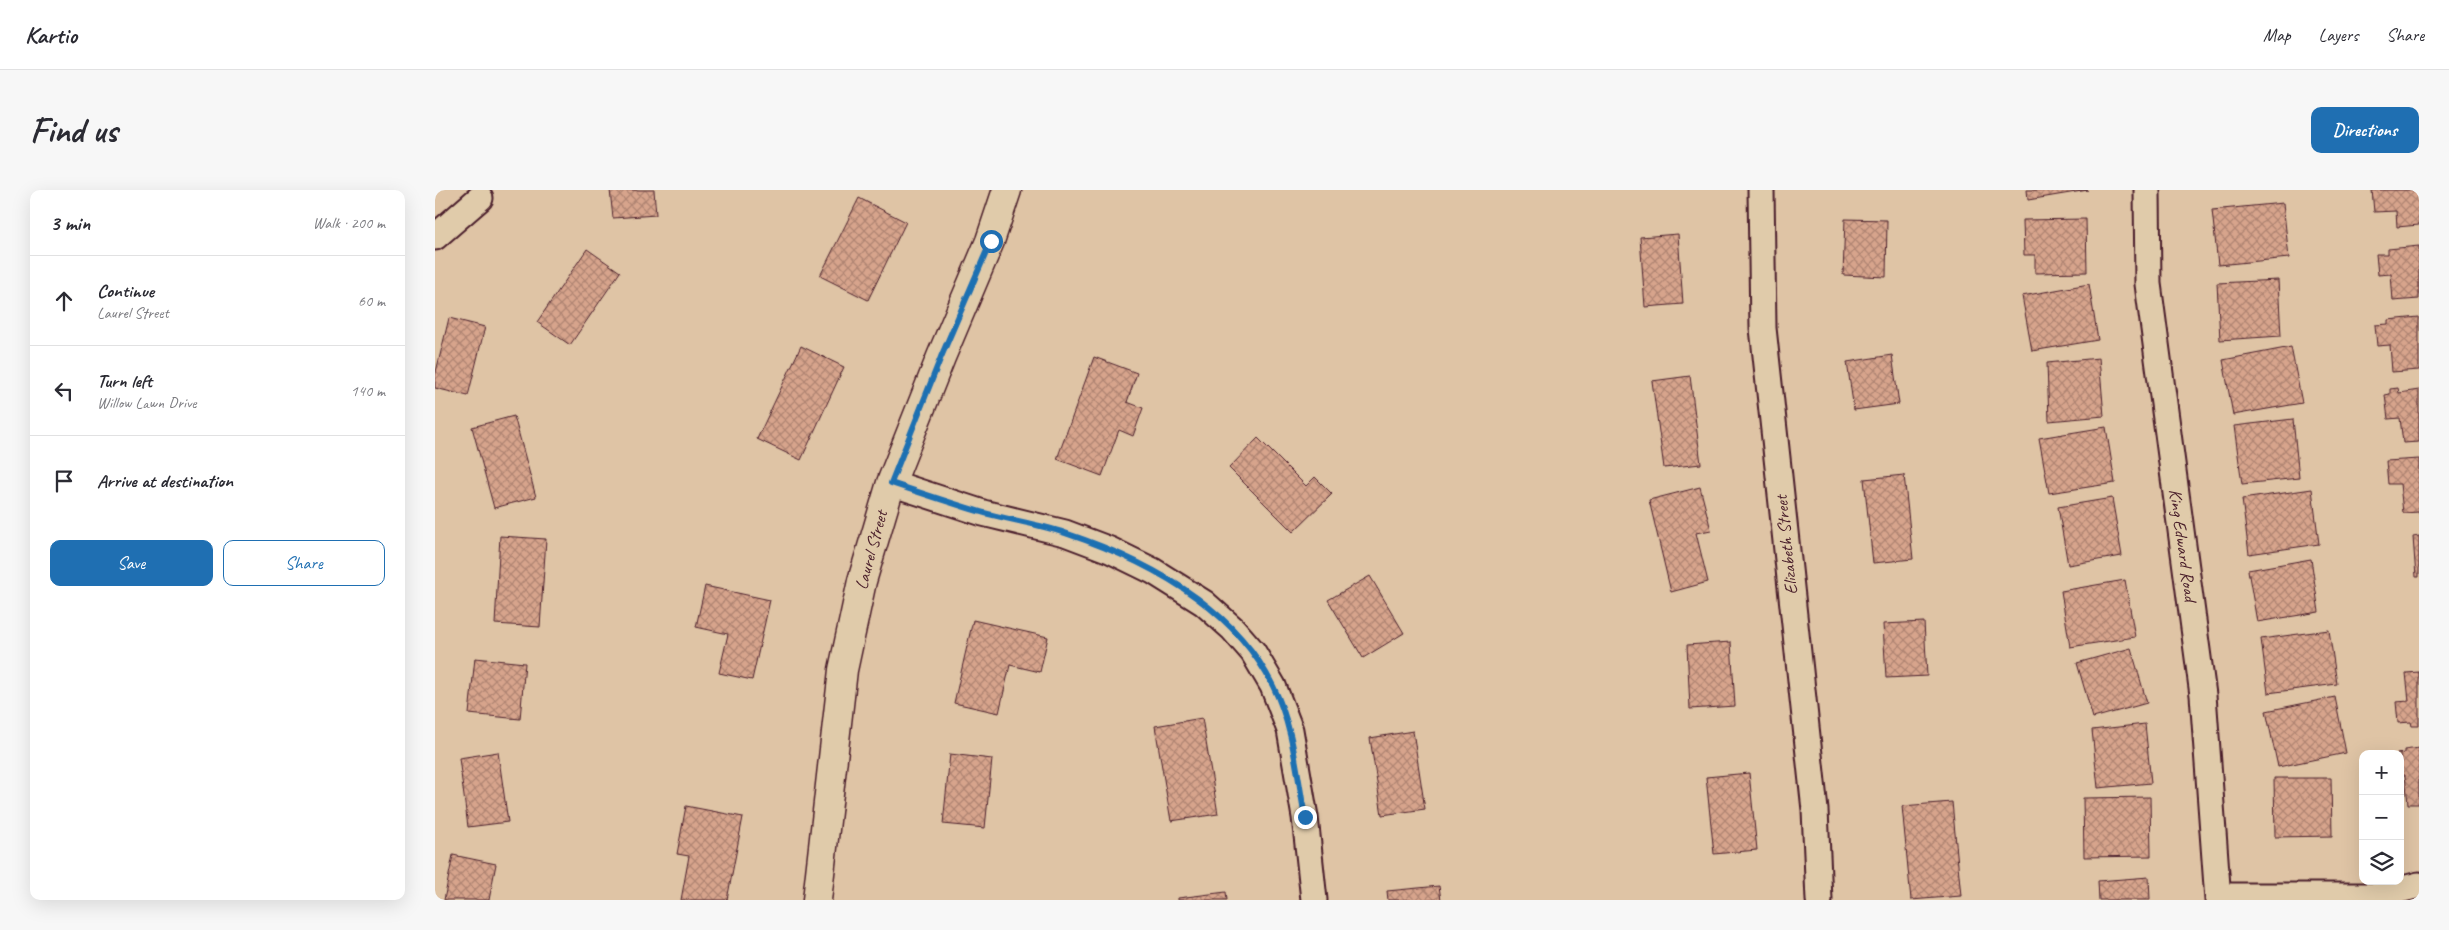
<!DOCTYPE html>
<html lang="en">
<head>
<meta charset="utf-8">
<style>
	:root { --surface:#fff; --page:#f7f7f7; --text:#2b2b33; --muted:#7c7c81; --line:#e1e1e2; --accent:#1f6fb2 }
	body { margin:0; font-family:Caveat,sans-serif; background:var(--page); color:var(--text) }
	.controls { position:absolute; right:15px; bottom:15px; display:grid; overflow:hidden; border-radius:10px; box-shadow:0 5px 20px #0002 }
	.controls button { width:45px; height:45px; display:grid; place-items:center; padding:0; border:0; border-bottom:1px solid var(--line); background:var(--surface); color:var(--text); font:25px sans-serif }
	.stop { position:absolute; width:15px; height:15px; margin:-11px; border:4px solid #1f6fb2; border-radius:50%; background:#fff }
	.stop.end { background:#1f6fb2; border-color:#fff; box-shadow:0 1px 5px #0008 }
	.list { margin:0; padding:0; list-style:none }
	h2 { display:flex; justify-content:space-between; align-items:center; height:65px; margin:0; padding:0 20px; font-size:21px }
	h2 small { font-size:16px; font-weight:400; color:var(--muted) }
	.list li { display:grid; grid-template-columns:32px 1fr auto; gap:15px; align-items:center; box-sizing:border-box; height:90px; padding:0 20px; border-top:1px solid var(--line) }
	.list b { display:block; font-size:19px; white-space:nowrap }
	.list p { margin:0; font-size:16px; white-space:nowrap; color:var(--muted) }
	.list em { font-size:16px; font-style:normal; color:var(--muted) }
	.actions { display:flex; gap:10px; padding:15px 20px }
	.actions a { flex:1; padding:11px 0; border:1px solid var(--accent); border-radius:10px; text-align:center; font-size:18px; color:var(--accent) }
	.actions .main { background:var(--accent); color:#fff }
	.icon { flex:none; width:28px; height:28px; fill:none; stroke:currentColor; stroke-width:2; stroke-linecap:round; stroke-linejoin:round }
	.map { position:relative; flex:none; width:1984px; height:710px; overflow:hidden; border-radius:10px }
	header { display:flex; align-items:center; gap:30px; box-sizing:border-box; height:70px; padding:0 25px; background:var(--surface); border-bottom:1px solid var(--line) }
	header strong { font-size:24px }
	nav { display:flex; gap:28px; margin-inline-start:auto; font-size:18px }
	.intro { display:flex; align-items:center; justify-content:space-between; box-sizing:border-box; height:120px; padding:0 30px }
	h1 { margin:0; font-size:35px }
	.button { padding:12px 22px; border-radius:10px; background:var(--accent); color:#fff; font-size:18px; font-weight:700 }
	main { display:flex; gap:30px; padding:0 30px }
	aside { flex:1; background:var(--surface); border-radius:10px; box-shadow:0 5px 20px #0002 }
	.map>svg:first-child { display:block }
	.building { fill:url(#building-cross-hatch); stroke:#4a1f2b }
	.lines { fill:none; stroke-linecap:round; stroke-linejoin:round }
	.street-casing { stroke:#4a1f2b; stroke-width:29 }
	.secondary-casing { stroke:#4a1f2b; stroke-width:31 }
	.street { stroke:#e0cbaa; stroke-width:25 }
	.secondary { stroke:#e0cbaa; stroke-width:28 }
	.route { stroke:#1f6fb2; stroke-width:6 }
	.labels { text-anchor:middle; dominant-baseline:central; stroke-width:4.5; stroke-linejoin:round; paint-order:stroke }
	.street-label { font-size:18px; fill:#4a1f2b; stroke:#e0cbaa }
</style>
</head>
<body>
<header>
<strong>Kartio</strong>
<nav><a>Map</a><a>Layers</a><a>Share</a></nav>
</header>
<div class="intro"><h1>Find us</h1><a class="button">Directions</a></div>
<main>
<aside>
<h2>3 min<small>Walk · 200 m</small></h2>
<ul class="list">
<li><svg class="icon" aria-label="ahead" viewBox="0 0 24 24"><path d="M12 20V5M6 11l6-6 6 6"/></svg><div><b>Continue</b><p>Laurel Street</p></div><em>60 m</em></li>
<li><svg class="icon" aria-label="left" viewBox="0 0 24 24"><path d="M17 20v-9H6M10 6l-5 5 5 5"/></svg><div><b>Turn left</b><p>Willow Lawn Drive</p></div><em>140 m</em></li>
<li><svg class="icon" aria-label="arrive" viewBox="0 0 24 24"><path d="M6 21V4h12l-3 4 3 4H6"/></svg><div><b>Arrive at destination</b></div></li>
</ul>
<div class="actions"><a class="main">Save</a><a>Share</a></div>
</aside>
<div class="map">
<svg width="1984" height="710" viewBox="0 0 1984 710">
	<defs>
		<pattern id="building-cross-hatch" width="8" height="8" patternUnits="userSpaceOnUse" patternTransform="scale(1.25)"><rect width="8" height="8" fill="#d7a48c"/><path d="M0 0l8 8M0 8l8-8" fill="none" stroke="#b08573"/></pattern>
	</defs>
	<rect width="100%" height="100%" fill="#dfc4a5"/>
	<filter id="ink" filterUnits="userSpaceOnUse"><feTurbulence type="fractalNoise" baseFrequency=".02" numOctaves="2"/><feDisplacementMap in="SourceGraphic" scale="10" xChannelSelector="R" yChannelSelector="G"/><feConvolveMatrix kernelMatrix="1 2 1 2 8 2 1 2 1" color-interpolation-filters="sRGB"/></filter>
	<g filter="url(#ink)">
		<path class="building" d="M175,0h44l2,25 -43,3z
			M1592,0h61l-60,10z
			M1937,0h47v35l-22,2 -1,-16 -22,1z
			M424,8l47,24 -38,78 -48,-24z
			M1848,13l6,55 -71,7 -6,-55z
			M1410,29l42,1 -1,57 -43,-2z
			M1651,29l1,53 -52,1v-18h-11l-1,-35z
			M1243,44l5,70 -38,3 -5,-70z
			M1984,56v53l-26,2 -2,-27 -13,1 -2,-21h12v-5z
			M152,59l33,23 -50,73 -33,-23z
			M1843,90l3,56 -61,4 -3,-57z
			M1654,94l9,56 -66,11 -10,-55z
			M1984,127v53l-27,2 -2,-27 -13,1 -2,-21 13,-1v-4z
			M14,128l36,9 -17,69 -33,-8v-12z
			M366,156l43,21 -43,93 -44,-21z
			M1856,157l11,56 -69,12 -10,-55z
			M1457,165l7,49 -45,6 -7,-48z
			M659,167l43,16 -10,29 16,6 -10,28 -14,-6 -17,46 -45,-17z
			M1664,168l5,58 -55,5 -2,-58z
			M1255,186l11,88 -37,4 -12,-87z
			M1963,198l1,5 20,-3v52l-16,1 -3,-25 -12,1 -3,-24 5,-1v-5z
			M79,226l22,81 -42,11 -22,-81z
			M1858,229l6,59 -57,6 -8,-58z
			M1671,237l9,56 -66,10 -10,-55z
			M823,248l48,48 9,-9 17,17 -39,38 -64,-64z
			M1984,269v53l-16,1 -3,-29h-12l-2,-23z
			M1469,285l9,84 -40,4 -9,-84z
			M1265,297l11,43 -15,3 12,49 -37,10 -22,-92z
			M1877,299l7,55 -70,10 -7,-55z
			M1677,308l10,58 -54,9 -10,-58z
			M65,346l46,3 -6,88 -45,-3z
			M1984,346v41h-3l-3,-40z
			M1876,369l8,53 -62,10 -9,-52z
			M935,386l34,57 -41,25 -35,-58z
			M1690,390l10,57 -65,10 -9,-56z
			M270,396l65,14 -18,80 -33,-7 9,-39 -32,-7z
			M538,430l75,17 -8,35 -30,-7 -11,48 -45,-10z
			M1489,432l3,54 -41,2 -3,-54z
			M1894,440l8,54 -69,9 -7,-54z
			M1296,452l4,64 -45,3 -3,-64z
			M1696,458l16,55 -54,15 -16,-55z
			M40,468l50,5 -5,56 -51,-5z
			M1984,482v54h-7l-1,-4 -13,1 -2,-21 13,-1 -3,-28z
			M1900,507l11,56 -68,14 -12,-56z
			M767,528l16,96 -47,7 -16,-95z
			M1710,534l6,59 -53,5 -6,-58z
			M978,541l12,78 -43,6 -12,-77z
			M1984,558v56h-11l-3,-29h-5v-21h-3l7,-1v-3z
			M63,562l10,70 -40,5 -9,-69z
			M515,564l42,5 -7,69 -42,-4z
			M1314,583l8,77 -43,4 -8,-77z
			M1839,588h57l1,58 -57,1z
			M1715,607l1,59 -67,1 -1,-59z
			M1517,612l9,94 -50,4 -9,-94z
			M251,616l57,11 -16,83h-46l8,-44 -12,-2z
			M18,665l43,9 -7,36h-45z
			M1714,687l1,23h-51l-1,-19z
			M1004,696l2,14h-53l-1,-9z
			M791,702l1,8h-49v-2z"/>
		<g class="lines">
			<g class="street-casing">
				<path id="street" d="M1326,0l2,138 52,482 4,90
					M1712,0l1,94 55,411 15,205
					M0,47l45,-39
					M456,293l92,30 82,20 45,17 43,21 51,32 29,26 20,23 20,34 17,44 15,87 9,83
					M1783,706h157l44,-11"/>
			</g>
			<g class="secondary-casing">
				<path id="secondary" d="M382,710l26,-230 19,-89 29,-98 50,-126 49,-116 17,-51"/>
			</g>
			<use href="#street" class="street"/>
			<use href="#secondary" class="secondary"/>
		</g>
	</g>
	<g class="lines" filter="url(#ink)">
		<path class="route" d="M556,51l-50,116 -50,126c30,10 60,20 90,29 28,8 57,12 84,21 81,27 169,73 208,153 20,40 24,87 32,131"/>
	</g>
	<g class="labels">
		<g class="street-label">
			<text transform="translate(1351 355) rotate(-96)">Elizabeth Street</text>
			<text transform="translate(1748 355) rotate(82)">King Edward Road</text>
			<text transform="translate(436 360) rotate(-75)">Laurel Street</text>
		</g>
	</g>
</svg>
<div class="controls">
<button>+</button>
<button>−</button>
<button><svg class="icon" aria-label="layers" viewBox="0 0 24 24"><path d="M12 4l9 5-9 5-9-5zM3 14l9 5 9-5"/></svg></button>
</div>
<div class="stop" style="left:556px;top:51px"></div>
<div class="stop end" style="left:870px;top:627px"></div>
</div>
</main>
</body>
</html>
